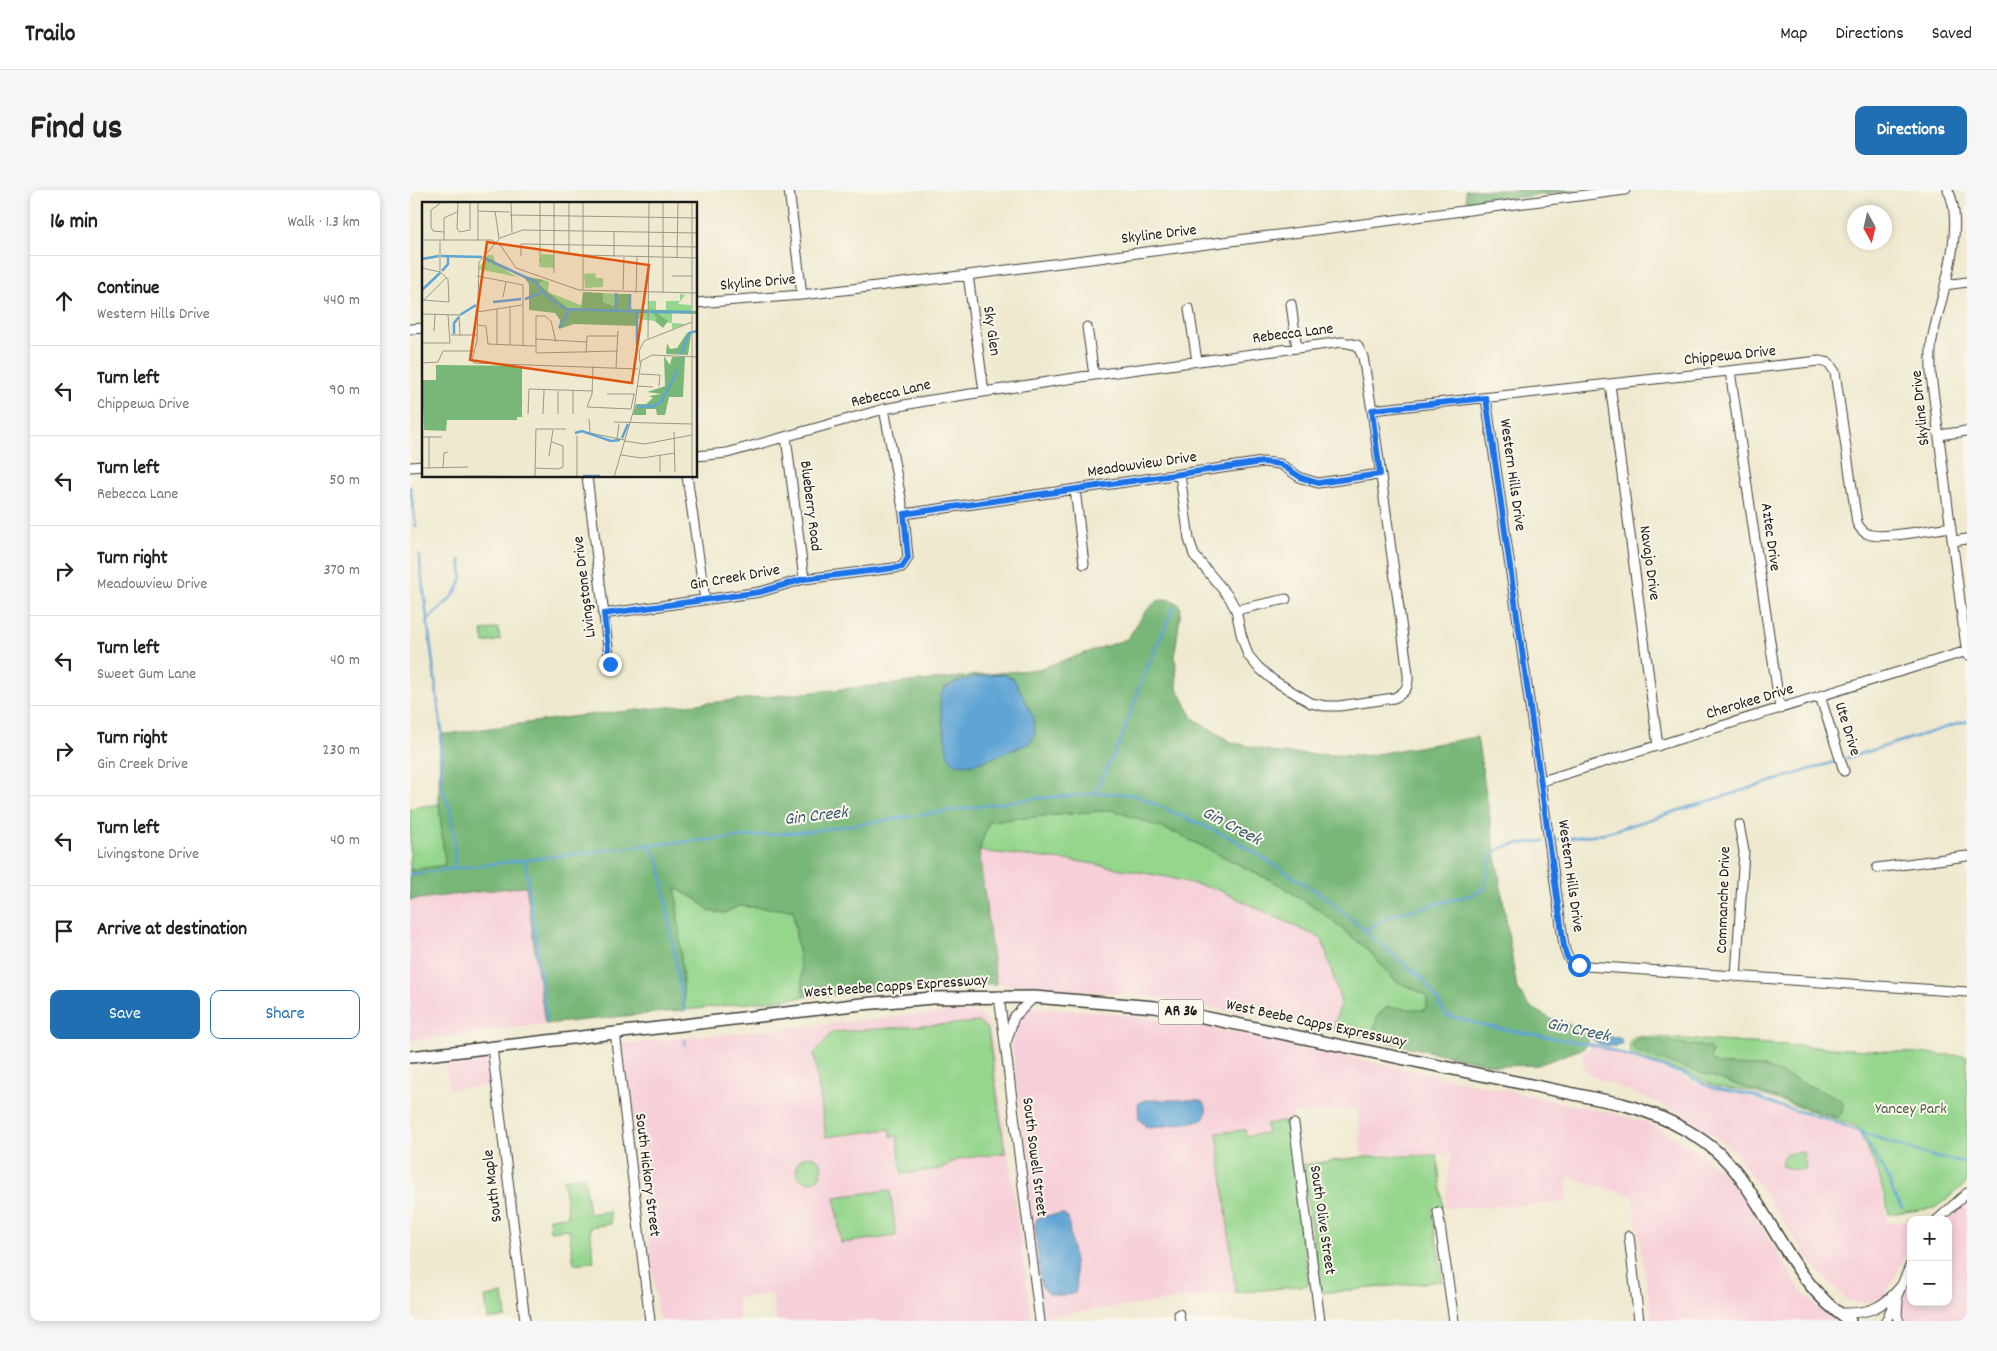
<!DOCTYPE html>
<html lang="en">
<head>
<meta charset="utf-8">
<style>
	:root { --surface:#fff; --page:#f6f6f6; --text:#222; --muted:#767676; --line:#e0e0e0; --accent:#1f6fb2 }
	body { margin:0; font-family:Dekko,sans-serif; background:var(--page); color:var(--text) }
	.controls { position:absolute; right:15px; bottom:15px; display:grid; overflow:hidden; border-radius:10px; box-shadow:0 2px 8px #0003 }
	.controls button { width:45px; height:45px; display:grid; place-items:center; padding:0; border:0; border-bottom:1px solid var(--line); background:var(--surface); color:var(--text); font:25px sans-serif }
	.compass { position:absolute; left:1437px; top:15px; width:45px; height:45px; border-radius:50%; background:var(--surface); box-shadow:0 2px 8px #0003; rotate:172deg }
	.stop { position:absolute; width:15px; height:15px; margin:-11px; border:4px solid #1a73e8; border-radius:50%; background:#fff }
	.stop.end { background:#1a73e8; border-color:#fff; box-shadow:0 1px 5px #0008 }
	.list { margin:0; padding:0; list-style:none }
	h2 { display:flex; justify-content:space-between; align-items:center; height:65px; margin:0; padding:0 20px; font-size:21px }
	h2 small { font-size:16px; font-weight:400; color:var(--muted) }
	.list li { display:grid; grid-template-columns:32px 1fr auto; gap:15px; align-items:center; box-sizing:border-box; height:90px; padding:0 20px; border-top:1px solid var(--line) }
	.list b { display:block; font-size:19px; white-space:nowrap }
	.list p { margin:0; font-size:16px; white-space:nowrap; color:var(--muted) }
	.list em { font-size:16px; font-style:normal; color:var(--muted) }
	.actions { display:flex; gap:10px; padding:15px 20px }
	.actions a { flex:1; padding:11px 0; border:1px solid var(--accent); border-radius:10px; text-align:center; font-size:18px; color:var(--accent) }
	.actions .main { background:var(--accent); color:#fff }
	.icon { flex:none; width:28px; height:28px; fill:none; stroke:currentColor; stroke-width:2; stroke-linecap:round; stroke-linejoin:round }
	.map { position:relative; flex:none; width:1557px; height:1131px; overflow:hidden; border-radius:10px }
	header { display:flex; align-items:center; gap:30px; box-sizing:border-box; height:70px; padding:0 25px; background:var(--surface); border-bottom:1px solid var(--line) }
	header strong { font-size:24px }
	nav { display:flex; gap:28px; margin-inline-start:auto; font-size:18px }
	.intro { display:flex; align-items:center; justify-content:space-between; box-sizing:border-box; height:120px; padding:0 30px }
	h1 { margin:0; font-size:35px }
	.button { padding:12px 22px; border-radius:10px; background:var(--accent); color:#fff; font-size:18px; font-weight:700 }
	main { display:flex; gap:30px; padding:0 30px }
	aside { flex:1; background:var(--surface); border-radius:10px; box-shadow:0 2px 8px #0003 }
	.map>svg:first-child { display:block }
	.built { fill:#f6cfd8 }
	.green { fill:#95d68d; stroke:#587954 }
	.forest { fill:#78b778; stroke:#4a6a4a; fill-rule:evenodd }
	.water { fill:#5ea4d4; stroke:#3d6078 }
	.lines { fill:none; stroke-linecap:round; stroke-linejoin:round }
	.stream { stroke:#5ea4d4; stroke-width:2.5 }
	.minor-casing { stroke:#3c3b37; stroke-width:11 }
	.major-casing { stroke:#3c3b37; stroke-width:14 }
	.minor { stroke:#fff; stroke-width:9 }
	.major { stroke:#fff; stroke-width:11 }
	.route { stroke:#1a73e8; stroke-width:6 }
	.labels { text-anchor:middle; dominant-baseline:central; stroke-width:4; stroke-linejoin:round; paint-order:stroke }
	.shield { fill:#fbf7ec; stroke:#5f5e5a; stroke-width:1 }
	.shield-label { font-size:15px; font-weight:bold; fill:#1c1c1c }
	.street-label { font-size:16px; fill:#1c1c1c; stroke:#fbf7ec }
	.park-label { font-size:16px; fill:#465d44; stroke:#fbf7ec }
	.water-label { font-size:18px; font-style:italic; fill:#3a596f; stroke:#fbf7ec }
	.inset-river { fill:none; stroke:#5ea4d4; stroke-width:2.5 }
	.inset-road { fill:none; stroke:#9b9787; stroke-width:1 }
	.view { fill:#de560d; fill-opacity:0.15; stroke:#de560d; stroke-width:2.5 }
	.inset-edge { fill:none; stroke:#1c1c1c; stroke-width:2.5 }
</style>
</head>
<body>
<header>
<strong>Trailo</strong>
<nav><a>Map</a><a>Directions</a><a>Saved</a></nav>
</header>
<div class="intro"><h1>Find us</h1><a class="button">Directions</a></div>
<main>
<aside>
<h2>16 min<small>Walk · 1.3 km</small></h2>
<ul class="list">
<li><svg class="icon" aria-label="ahead" viewBox="0 0 24 24"><path d="M12 20V5M6 11l6-6 6 6"/></svg><div><b>Continue</b><p>Western Hills Drive</p></div><em>440 m</em></li>
<li><svg class="icon" aria-label="left" viewBox="0 0 24 24"><path d="M17 20v-9H6M10 6l-5 5 5 5"/></svg><div><b>Turn left</b><p>Chippewa Drive</p></div><em>90 m</em></li>
<li><svg class="icon" aria-label="left" viewBox="0 0 24 24"><path d="M17 20v-9H6M10 6l-5 5 5 5"/></svg><div><b>Turn left</b><p>Rebecca Lane</p></div><em>50 m</em></li>
<li><svg class="icon" aria-label="right" viewBox="0 0 24 24"><path d="M7 20v-9h11M14 6l5 5-5 5"/></svg><div><b>Turn right</b><p>Meadowview Drive</p></div><em>370 m</em></li>
<li><svg class="icon" aria-label="left" viewBox="0 0 24 24"><path d="M17 20v-9H6M10 6l-5 5 5 5"/></svg><div><b>Turn left</b><p>Sweet Gum Lane</p></div><em>40 m</em></li>
<li><svg class="icon" aria-label="right" viewBox="0 0 24 24"><path d="M7 20v-9h11M14 6l5 5-5 5"/></svg><div><b>Turn right</b><p>Gin Creek Drive</p></div><em>230 m</em></li>
<li><svg class="icon" aria-label="left" viewBox="0 0 24 24"><path d="M17 20v-9H6M10 6l-5 5 5 5"/></svg><div><b>Turn left</b><p>Livingstone Drive</p></div><em>40 m</em></li>
<li><svg class="icon" aria-label="arrive" viewBox="0 0 24 24"><path d="M6 21V4h12l-3 4 3 4H6"/></svg><div><b>Arrive at destination</b></div></li>
</ul>
<div class="actions"><a class="main">Save</a><a>Share</a></div>
</aside>
<div class="map">
<svg width="1557" height="1131" viewBox="0 0 1557 1131">
	<rect width="100%" height="100%" fill="#fbf7ec"/>
	<filter id="ink" filterUnits="userSpaceOnUse"><feTurbulence type="fractalNoise" baseFrequency=".02" numOctaves="2"/><feDisplacementMap in="SourceGraphic" scale="10" xChannelSelector="R" yChannelSelector="G"/><feConvolveMatrix kernelMatrix="1 2 1 2 8 2 1 2 1" color-interpolation-filters="sRGB"/></filter>
	<filter id="wash" filterUnits="userSpaceOnUse"><feTurbulence type="fractalNoise" baseFrequency=".0096" numOctaves="4" result="noise"/><feDisplacementMap in="SourceGraphic" scale="20" xChannelSelector="R" yChannelSelector="G"/><feGaussianBlur stdDeviation="1.12" result="paint"/><feColorMatrix in="noise" values="0 0 0 0 0 0 0 0 0 0 0 0 0 0 0 0 0 1.4 0 .05"/><feComposite in="paint" operator="in"/></filter>
	<g filter="url(#wash)">
		<rect width="100%" height="100%" fill="#efe9cf"/>
		<path class="built" d="M569,661l104,11 84,15 52,13 103,49 19,63 -8,28 -192,-35 -145,-11z
			M116,696l19,138 -135,17v-141z
			M625,817l62,5 67,8 67,12 380,81 35,9 43,23 32,26 21,25 60,96 31,29h-180l-21,-125 -64,-19 -2,26 -121,5 6,-54 -89,2 -5,-48 -61,5 -8,8 -22,3 1,9 -21,3 -1,-6 -28,3 19,160 -193,23 -31,-275v-13l5,-10 12,-10z
			M547,821l22,3 11,12 42,295h-256l-4,-27 -35,4 3,23h-81l-36,-277z
			M1181,857h7l61,21 53,21 39,8 13,6 93,28 20,40 11,52 23,-3v23l-18,38 -10,16 -12,4 -13,2 -11,-3 -33,-34 -80,-116 -55,-38 -89,-37 -6,-6 -2,-10 2,-7z
			M78,868l3,27 -42,5 -3,-27z
			M1557,1013v118h-60l-4,-5 -1,-10 2,-12 7,-12v20h37v-82h-1z"/>
		<path class="green" d="M88,438l2,12 -16,3 -2,-12z
			M29,614l6,62 -35,4v-62z
			M703,620l65,24 102,51 44,29 44,36 26,30 32,15c2,7 2,10 -2,15l-5,1 -32,-4 -10,9 -4,23 -40,-9 8,-28 -19,-63 -103,-49 -52,-13 -84,-15 -104,-11 10,-30z
			M265,698l21,11 14,12 14,2 15,-7 54,4 11,87 -119,13z
			M569,832l9,8 17,123 -47,6 -18,10 -38,5 -5,-38h-6l-1,-7 -64,8 -12,-83 18,-22z
			M1225,846l332,20v127l-32,25 -46,6 -11,-42 -22,-46 -103,-34 -39,-6 -24,-12 -54,-17c-8,-4 -9,-15 -1,-21z
			M878,931l21,164 -73,8 -19,-160 28,-3 1,6 21,-3 -1,-9z
			M1393,962l3,17 -11,1 -14,-4 4,-12z
			M1027,965l6,52 -9,2 -2,3 11,69 -122,12 -19,-128 60,-8z
			M386 979a13 13 0 1 1 26 0a13 13 0 1 1-26 0Z
			M174,986l5,38 20,-3 2,13 -21,3 4,35 -20,2 -5,-35 -19,2 -1,-13 19,-2 -5,-37z
			M480,1000l6,46 -55,7 -6,-46z
			M93,1104l3,23 -18,2 -3,-22z"/>
		<path class="forest" d="M1055,0h113l-111,14z
			M759,409l7,3 5,6 -6,45 2,35 16,30 38,24 47,11 86,3 113,-19 40,252 12,17 22,13 34,10 3,11 -4,8 -46,17 -40,1 -125,-27 4,-23 10,-9 37,3c4,-5 4,-8 2,-15l-32,-15 -26,-30 -44,-36 -44,-29 -102,-51 -65,-24 -124,11 -10,30 17,133 -42,-1 -150,14 -11,-87 -54,-4 -15,7 -14,-2 -14,-12 -20,-11 9,122 -140,14 -19,-138 -116,14v-30l35,-5 -6,-61 1,-69 130,-18 468,-48 89,-30 19,-28 11,-10zM546,493l79,50 -5,10 -51,20 -38,-66 4,-10z
			M1230,848l68,9 4,3 -1,9 6,5 49,3 74,32 3,5 -1,9 -4,4h-3l-199,-65 -2,-2 -1,-6 2,-4z"/>
		<path class="water" d="M592,484l12,5 19,37 2,17 -5,10 -51,20 -16,2 -8,-1 -7,-7c-1,-12 -10,-53 -7,-62 5,-16 46,-20 61,-21z
			M1183,844l26,4 3,2 -1,5c-6,3 -24,0 -29,-6z
			M735,910h52c11,2 11,11 6,20l-4,1 -48,7 -5,-1 -7,-8 -1,-14 2,-3z
			M653,1024l5,4 9,66 -2,9 -12,3 -14,-2 -8,-9 -6,-60 2,-6 6,-3z"/>
		<g class="lines">
			<path class="stream" d="M0,297l6,40
				M9,365l23,179 -1,37 2,18 8,24 3,22 1,33
				M18,430c10,-11 30,-24 33,-40 2,-6 0,-13 -1,-20
				M1437,568l120,-37
				M684,604l27,-54 20,-57 33,-77
				M1147,650l48,-7 30,-9 199,-62
				M238,656l6,6 6,13 24,146
				M115,670l22,162
				M0,684l238,-29 164,-14 216,-32 79,-6 28,2 98,44 91,57 101,85 21,34 40,11 112,20 91,30 23,12 39,7 28,11 48,13 78,29 34,10 28,4
				M955,740l28,-15 78,-20 13,-6c3,-8 5,-27 7,-32 9,-15 37,-14 53,-16
				M275,850v5
				M1450,941l29,49 4,13 9,15
				M1499,1030l2,3"/>
		</g>
	</g>
	<g filter="url(#ink)">
		<g class="lines">
			<g class="minor-casing">
				<path id="minor" d="M379,0l13,105
					M1538,0c19,37 -8,109 -16,150 -2,11 -1,23 -1,35l36,280
					M558,85l16,117
					M1535,95l22,-3
					M286,113l106,-8 166,-20 657,-85
					M881,114l6,44
					M779,119l8,52
					M677,137l7,48
					M0,139l14,-1
					M1320,181l50,338
					M1200,194l48,362
					M1076,208l78,548c3,15 8,18 23,20l380,26
					M962,220l447,-49 10,2 6,9 22,151c3,5 5,9 11,11 14,6 65,-5 83,-7
					M1529,245l28,-4
					M376,247l18,142
					M286,266l31,-3 157,-44 41,-8 169,-26 248,-33 15,3 6,12 9,53 36,264c1,13 -2,18 -14,24l-55,8h-14l-14,-3 -38,-23 -15,-13 -10,-12 -7,-21 -5,-24 -7,-13 -35,-42 -5,-16 -9,-64
					M0,277l14,-1
					M177,286l23,188
					M277,286l18,124
					M665,299l9,75
					M494,324l359,-52 17,2 21,14 17,5 62,-9
					M1543,351l14,-2
					M826,420l50,-11
					M193,424l157,-22 44,-13 98,-12 6,-9 -4,-44 -20,-105
					M1410,506l24,75
					M1132,591l425,-130
					M1467,678l90,-12
					M1326,787l8,-126 -5,-26
					M589,806l41,325
					M205,842l35,289
					M597,850l7,-23 20,-20
					M82,857l33,274
					M884,934l26,197
					M1028,1022l16,109
					M1527,1030l30,-27
					M1219,1046l10,85
					M1488,1111l-1,15 2,5
					M1429,1123c29,1 43,-4 62,-27
					M769,1124l1,7
					M1476,1131l25,-57"/>
			</g>
			<g class="major-casing">
				<path id="major" d="M0,867l452,-53 71,-6 101,-1 121,10 467,97c44,12 91,35 118,73 35,48 58,111 110,144"/>
			</g>
			<use href="#minor" class="minor"/>
			<use href="#major" class="major"/>
		</g>
	</g>
	<g class="lines" filter="url(#ink)">
		<path class="route" d="M200,474l-6,-50 156,-22 44,-13 98,-12 6,-9 -4,-44 359,-52 17,2 22,14 16,5 62,-9 -8,-64 114,-12 78,548c2,11 4,16 15,19"/>
	</g>
	<g class="labels">
		<rect class="shield" x="748.5" y="809.5" width="45" height="25" rx="4"/>
		<g class="shield-label">
			<text x="771" y="822">AR 36</text>
		</g>
		<g class="street-label">
			<text transform="translate(749 45) rotate(-7)">Skyline Drive</text>
			<text transform="translate(348 93) rotate(-5)">Skyline Drive</text>
			<text transform="translate(581 141) rotate(82)">Sky Glen</text>
			<text transform="translate(883 144) rotate(-7)">Rebecca Lane</text>
			<text transform="translate(1320 166) rotate(-6)">Chippewa Drive</text>
			<text transform="translate(481 204) rotate(-13)">Rebecca Lane</text>
			<text transform="translate(1511 218) rotate(-96)">Skyline Drive</text>
			<text transform="translate(732 275) rotate(-8)">Meadowview Drive</text>
			<text transform="translate(1102 285) rotate(82)">Western Hills Drive</text>
			<text transform="translate(400 316) rotate(83)">Blueberry Road</text>
			<text transform="translate(1360 347) rotate(82)">Aztec Drive</text>
			<text transform="translate(1239 373) rotate(82)">Navajo Drive</text>
			<text transform="translate(325 388) rotate(-10)">Gin Creek Drive</text>
			<text transform="translate(175 397) rotate(-97)">Livingstone Drive</text>
			<text transform="translate(1340 512) rotate(-17)">Cherokee Drive</text>
			<text transform="translate(1437 539) rotate(73)">Ute Drive</text>
			<text transform="translate(1160 686) rotate(82)">Western Hills Drive</text>
			<text transform="translate(1314 710) rotate(-88)">Commanche Drive</text>
			<text transform="translate(486 797) rotate(-4)">West Beebe Capps Expressway</text>
			<text transform="translate(906 834) rotate(12)">West Beebe Capps Expressway</text>
			<text transform="translate(624 967) rotate(83)">South Sowell Street</text>
			<text transform="translate(237 985) rotate(83)">South Hickory Street</text>
			<text transform="translate(83 996) rotate(-97)">South Maple</text>
			<text transform="translate(912 1030) rotate(82)">South Olive Street</text>
		</g>
		<g class="park-label">
			<text x="1501" y="919">Yancey Park</text>
		</g>
		<g class="water-label">
			<text transform="translate(406 627) rotate(-7)">Gin Creek</text>
			<text transform="translate(821 637) rotate(28)">Gin Creek</text>
			<text transform="translate(1168 841) rotate(12)">Gin Creek</text>
		</g>
	</g>
	<g transform="translate(12 12)">
		<rect width="275" height="275" fill="#efe9cf"/>
		<path d="M119,52l13,1v13l-15,-1zM66,53h5l3,9 21,13 -39,-8zM173,71l1,5h7v9l-18,1 -1,-14zM122,78l5,2 -1,10 35,14 -2,3 -13,-1 -16,-10 -14,-14zM181,91l13,1 -1,12 -12,-4zM258,92l5,1 -7,9 13,1v6h-41l-2,-2v-8h8v9l10,1v-10h14zM216,110l34,1v10l14,1 -14,5v-6l-34,-4z" fill="#95d68d"/>
		<path d="M101,74l21,4 -6,4 30,24 13,1 2,-17 20,1v9l11,4 2,-12h14l1,15 66,2v3l-40,-1 11,8 -5,7 -8,-7 2,-3 -4,-5 -14,-1 -2,14 -63,-2 -15,5 1,-9 -5,-7 -26,-3v-26zM265,131l4,1 -3,21 -22,-1 1,-11 3,6 7,-1zM242,154l6,9 2,-8h13l-2,40h-14l-4,18h-8l-1,-6h-10v6h-13l3,-11h10l7,-6 -4,-2 12,-2 -14,-2 18,-6zM14,163l86,1v51h-5v3h-70l-1,11 -22,-1 -2,-50h14z" fill="#78b778"/>
		<path class="inset-river" d="M19,54l41,1M62,56l52,24 11,14 19,13 82,3M0,57l17,-3M20,69l6,-7v-8M0,88l18,-17M194,91v17M103,97l18,-7M71,100l28,-3M208,109v-17M228,110h41M38,113l16,-10M137,126l11,-18M32,132v-11l5,-6M215,143v-32M259,152l8,-21 8,-2M215,205l17,-1 7,-4 17,-32M153,231l7,-2 29,10 9,-1M200,236l6,-14M161,274h17"/>
		<path class="inset-road" d="M20,0l-11,8v17l2,4 11,1M36,0l-1,27 3,3 10,-2v-28M56,0v39M89,0l1,31M118,0v60M56,9l32,1M73,9l4,27M88,13l187,3M0,38h70l9,6 15,22 63,22 118,3M22,38v-22l13,-6M147,53v-53M161,53l114,3M99,54v-12l176,3M192,55v-25M255,56l1,-56M0,66l18,4 8,7 1,23 -27,-2M18,70v-31M132,71v-71M55,74l46,9v60M250,74h20M161,88v-88M201,88l1,-33M214,91l1,-36M241,91v-91M81,95l3,-15M1,99l23,-23M75,107v36M55,110l45,-7M0,112l37,1 1,20M55,123l9,1 2,18 47,2M12,129l1,-16M29,133h26M226,136l1,-136M113,137l51,3M134,140l-5,-21 -6,-5h-9v37l82,-2M0,141h28l-2,-28M88,143v-38M164,151l1,-17h31M0,161l16,-1 5,-11h31M218,161l-1,-12 5,-10 48,-19M171,164l-1,28 -5,13 44,2 3,-15M194,166l2,-37M216,167l-164,-6 -2,-4 5,-18 2,-79 21,-24 23,-8 174,3M218,172l20,1 -1,11M215,184l16,1M185,192h28M106,212l1,-25 64,2M121,212l1,-24M136,212v-23M151,212v-24M167,217l1,14 35,7M192,220l78,2M252,230l1,40M0,235h20M195,237l2,-15M203,239l19,3 48,-9M130,240l11,4v21l-5,2M199,253l21,3 33,-5M238,253v17M127,254l4,-26M0,266l46,-1M7,266v-31M21,266l1,-15 4,-1M113,266l23,1M42,274l105,1M113,274l1,-47h30M155,275v-41M192,275l20,-68 7,-48 11,-6 45,2M270,275v-275"/>
		<path class="view" d="M65,40l162,23 -17,118 -162,-23z"/>
		<rect width="275" height="275" class="inset-edge"/>
	</g>
</svg>
<div class="controls">
<button>+</button>
<button>−</button>
</div>
<svg class="compass" viewBox="-18 -18 36 36"><path d="M0-13l5 13h-10z" fill="#e53935"/><path d="M0 13l5-13h-10z" fill="#767676"/></svg>
<div class="stop" style="left:1169px;top:775px"></div>
<div class="stop end" style="left:200px;top:474px"></div>
</div>
</main>
</body>
</html>
